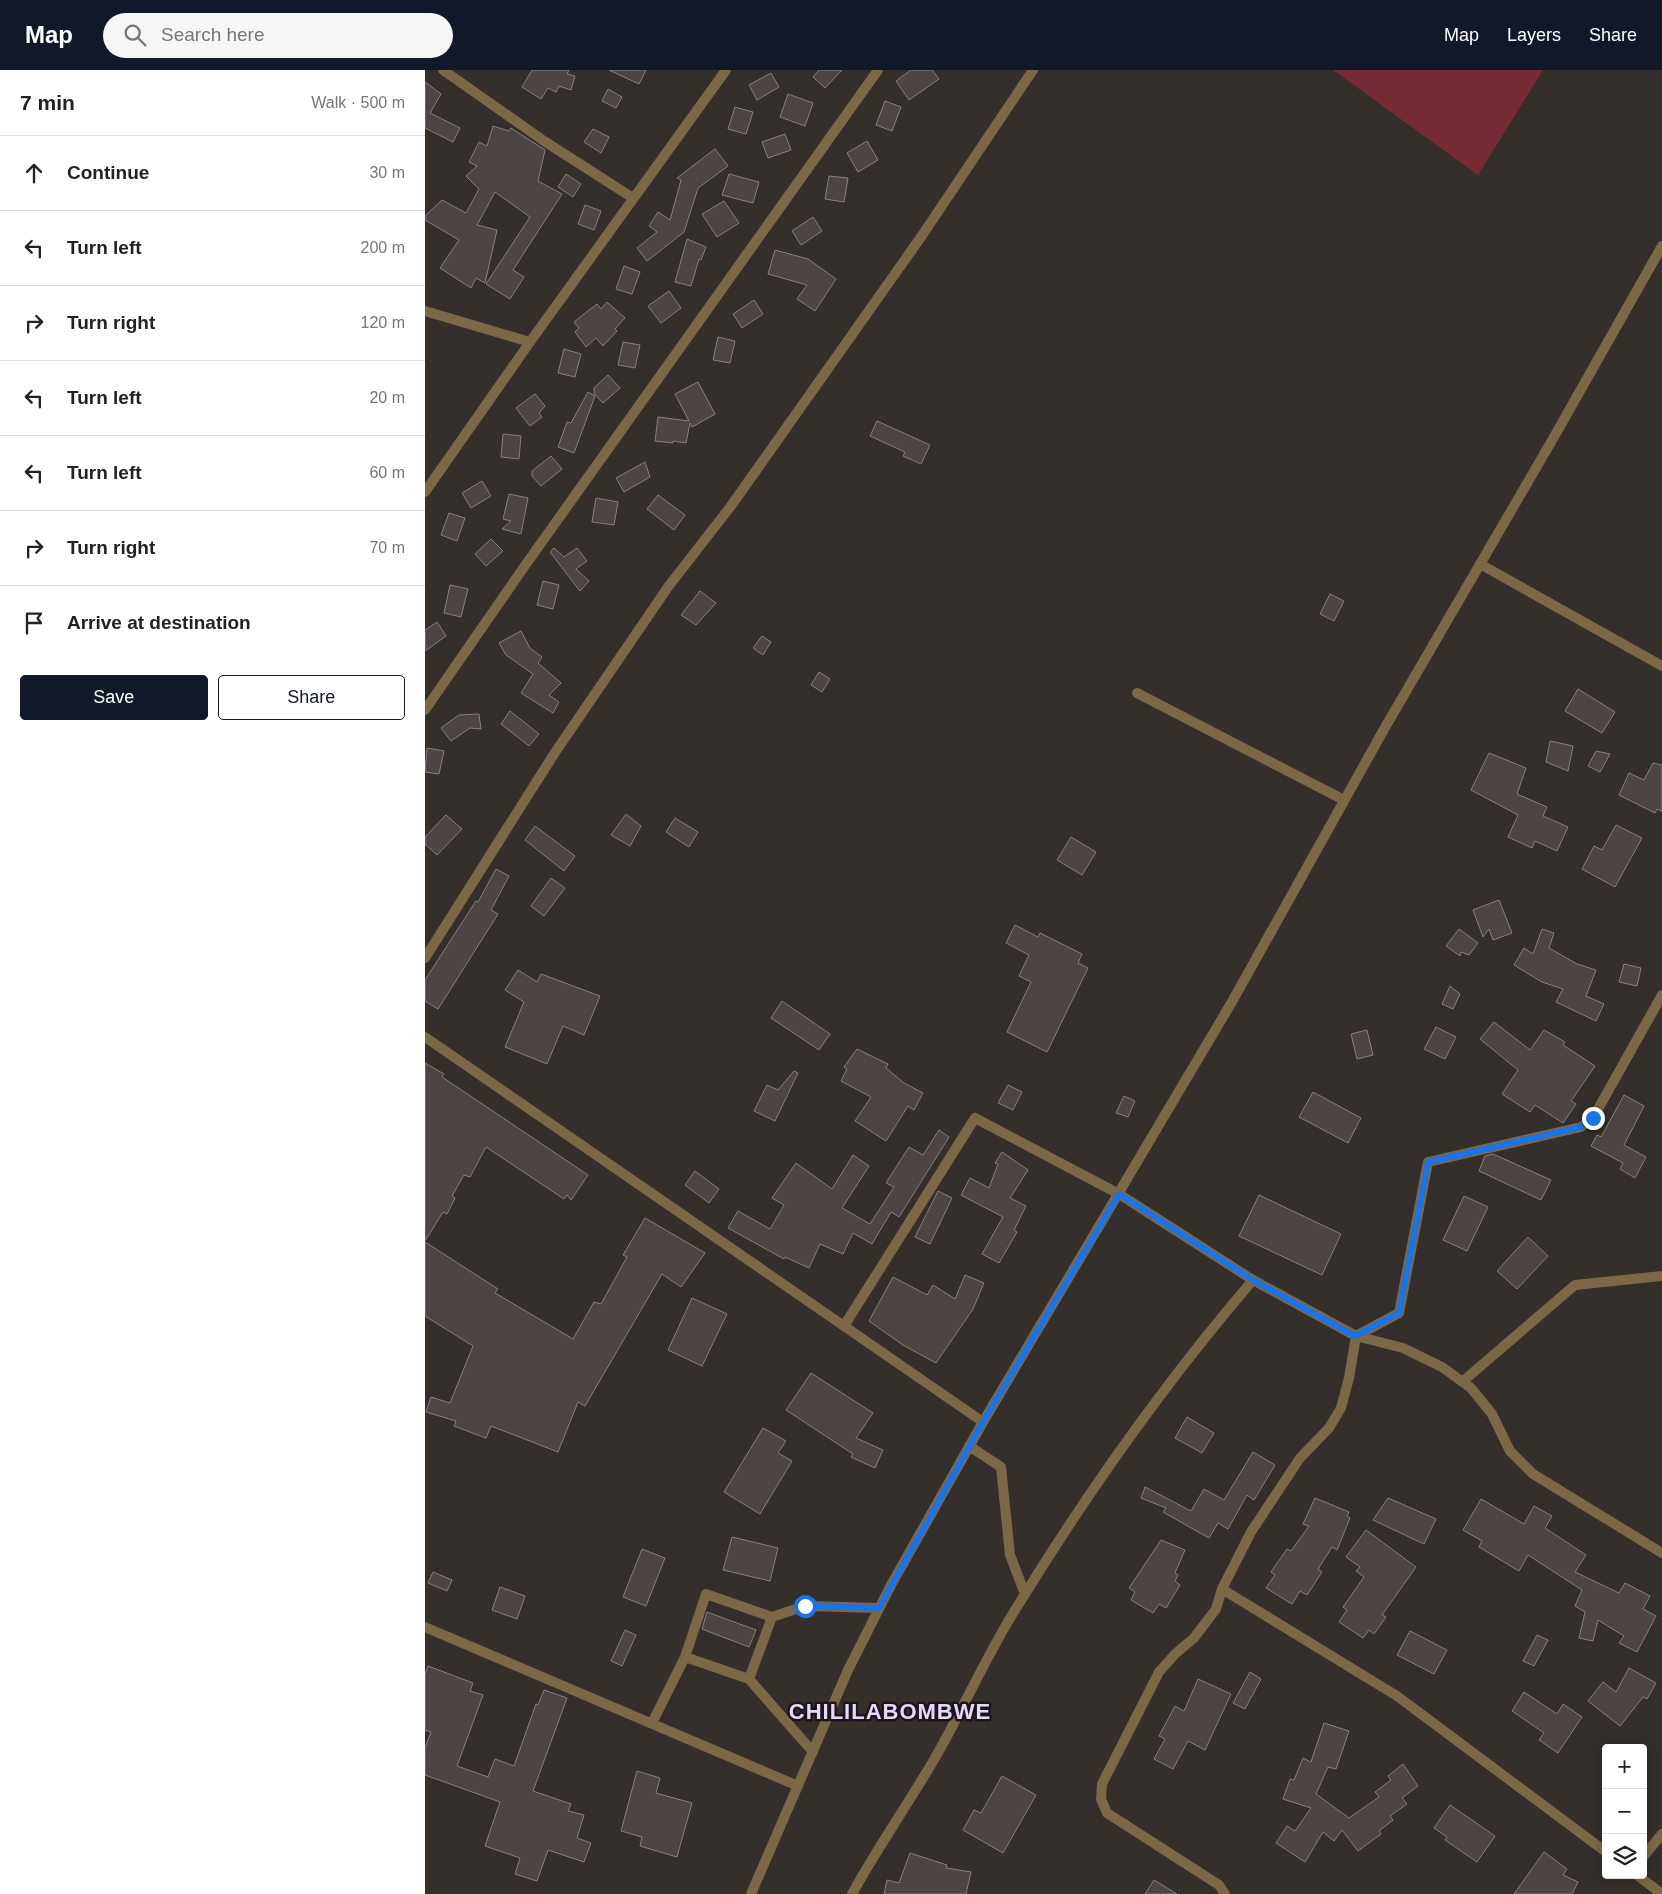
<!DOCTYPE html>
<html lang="en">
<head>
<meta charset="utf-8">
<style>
	:root { --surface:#fff; --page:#f6f6f6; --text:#222; --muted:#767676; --line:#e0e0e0; --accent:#111827 }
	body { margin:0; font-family:Helvetica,sans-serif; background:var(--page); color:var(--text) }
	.controls { position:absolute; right:15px; bottom:15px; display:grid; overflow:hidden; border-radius:5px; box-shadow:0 2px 12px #0003 }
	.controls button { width:45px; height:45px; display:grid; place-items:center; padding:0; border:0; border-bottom:1px solid var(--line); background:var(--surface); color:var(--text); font:25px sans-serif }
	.stop { position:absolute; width:15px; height:15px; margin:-11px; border:4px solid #1a73e8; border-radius:50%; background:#fff }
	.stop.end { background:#1a73e8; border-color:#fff; box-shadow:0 1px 5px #0008 }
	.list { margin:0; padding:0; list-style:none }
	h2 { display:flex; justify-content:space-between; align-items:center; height:65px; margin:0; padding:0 20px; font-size:21px }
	h2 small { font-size:16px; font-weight:400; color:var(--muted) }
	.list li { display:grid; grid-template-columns:32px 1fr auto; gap:15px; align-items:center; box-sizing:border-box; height:75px; padding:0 20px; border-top:1px solid var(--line) }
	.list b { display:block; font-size:19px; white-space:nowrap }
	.list em { font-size:16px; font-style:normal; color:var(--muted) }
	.actions { display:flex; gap:10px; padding:15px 20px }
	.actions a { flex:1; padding:11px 0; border:1px solid var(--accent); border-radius:5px; text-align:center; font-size:18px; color:var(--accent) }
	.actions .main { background:var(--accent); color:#fff }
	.icon { flex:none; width:28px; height:28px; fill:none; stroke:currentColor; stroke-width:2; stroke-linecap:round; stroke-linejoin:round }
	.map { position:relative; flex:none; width:1237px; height:1824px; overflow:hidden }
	header { display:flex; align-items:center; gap:30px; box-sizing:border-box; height:70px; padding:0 25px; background:var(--accent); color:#fff }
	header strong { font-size:24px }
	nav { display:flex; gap:28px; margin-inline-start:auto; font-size:18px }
	.search { width:350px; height:45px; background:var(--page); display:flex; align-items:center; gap:12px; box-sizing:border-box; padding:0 18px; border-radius:28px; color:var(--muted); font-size:19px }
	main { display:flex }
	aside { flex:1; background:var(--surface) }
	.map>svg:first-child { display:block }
	.green { fill:#762b34 }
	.building { fill:#4c4543; stroke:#87807d }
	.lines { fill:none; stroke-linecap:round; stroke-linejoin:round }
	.service { stroke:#7a6846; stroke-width:10 }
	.minor { stroke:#7a6846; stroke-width:10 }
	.tertiary { stroke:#7a6846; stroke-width:10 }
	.route { stroke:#1a73e8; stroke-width:6 }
	.labels { text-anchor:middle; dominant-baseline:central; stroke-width:5; stroke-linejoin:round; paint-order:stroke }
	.district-label { font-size:22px; font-weight:bold; letter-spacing:1px; fill:#ead5fe; stroke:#1a1816 }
</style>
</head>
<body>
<header>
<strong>Map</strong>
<div class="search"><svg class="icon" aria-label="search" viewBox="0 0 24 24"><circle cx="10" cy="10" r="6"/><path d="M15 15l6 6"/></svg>Search here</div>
<nav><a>Map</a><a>Layers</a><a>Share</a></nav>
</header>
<main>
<aside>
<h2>7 min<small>Walk · 500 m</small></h2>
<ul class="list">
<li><svg class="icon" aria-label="ahead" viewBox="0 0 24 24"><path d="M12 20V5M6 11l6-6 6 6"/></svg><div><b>Continue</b></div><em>30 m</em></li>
<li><svg class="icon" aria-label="left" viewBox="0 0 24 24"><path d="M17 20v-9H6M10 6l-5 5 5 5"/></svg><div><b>Turn left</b></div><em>200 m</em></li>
<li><svg class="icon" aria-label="right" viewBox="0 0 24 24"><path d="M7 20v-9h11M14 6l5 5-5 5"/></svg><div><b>Turn right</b></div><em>120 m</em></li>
<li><svg class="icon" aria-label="left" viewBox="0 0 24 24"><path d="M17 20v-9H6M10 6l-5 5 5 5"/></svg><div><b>Turn left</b></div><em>20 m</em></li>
<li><svg class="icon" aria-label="left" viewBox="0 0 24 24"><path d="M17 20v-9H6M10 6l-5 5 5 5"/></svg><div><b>Turn left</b></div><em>60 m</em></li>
<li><svg class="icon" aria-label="right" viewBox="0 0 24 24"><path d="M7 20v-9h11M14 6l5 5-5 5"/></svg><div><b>Turn right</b></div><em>70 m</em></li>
<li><svg class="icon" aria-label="arrive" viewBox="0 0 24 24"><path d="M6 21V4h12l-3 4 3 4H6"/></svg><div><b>Arrive at destination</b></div></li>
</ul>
<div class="actions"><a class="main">Save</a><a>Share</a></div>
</aside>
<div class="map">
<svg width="1237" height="1824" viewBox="0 0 1237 1824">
	<rect width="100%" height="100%" fill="#342f2b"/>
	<path class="green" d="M908,0h210l-65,105z"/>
	<path class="building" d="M107,0h37l-2,4 8,2 -4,14 -12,-4 -3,6 -8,-4 -7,11 -19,-12z
		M184,0h37l-7,14z
		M394,0h23l-17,18 -12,-11z
		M486,0h21l7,9 -30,21 -13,-19z
		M346,3l8,14 -22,13 -8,-15z
		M0,12l16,12 -11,19 30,15 -7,14 -28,-14z
		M183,19l14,8 -6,11 -14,-7z
		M363,24l25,9 -8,23 -25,-9z
		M460,31l16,6 -9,24 -16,-6z
		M310,37l18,5 -7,22 -18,-5z
		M68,56l16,5 2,-3 34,22 -7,31 24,13 -49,76 11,7 -14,22 -24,-15 44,-67 -35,-25 -18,33 20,5 -12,53 -9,-5 -5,10 -31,-20 19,-28 -34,-20v-4l17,-16 24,13 13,-24 -13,-13 11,-10 -8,-4 10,-20 8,4z
		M168,59l16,8 -8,16 -17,-11z
		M360,64l6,16 -23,8 -6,-16z
		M442,71l11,19 -20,12 -11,-19z
		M290,79l13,17 -30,22 -14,44 -37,29 -10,-13 20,-16 -8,-6 9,-14 12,8 11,-40 -4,-2z
		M141,104l15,10 -8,13 -15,-10z
		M304,104l30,8 -6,21 -31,-8z
		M404,106l19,2 -4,24 -19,-3z
		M299,131l15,22 -22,14 -15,-23z
		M160,135l16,6 -7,19 -16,-6z
		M388,147l9,14 -21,14 -9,-14z
		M262,169l19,8 -5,13 -2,-1 -8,27 -16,-4z
		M350,180l33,9 28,20 -21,32 -18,-12 10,-14 -39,-11z
		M199,196l16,6 -8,22 -16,-5z
		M244,221l12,17 -20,15 -13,-17z
		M329,230l9,14 -21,14 -9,-14z
		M182,232l18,16 -10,11 2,2 -14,15 -7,-8 -10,9 -11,-15 4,-4 -5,-6 23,-18 4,5z
		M293,267l17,4 -5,22 -17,-3z
		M198,272l17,3 -5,23 -17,-3z
		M139,279l17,5 -6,23 -17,-4z
		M183,305l12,13 -17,15 -9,-10v-5z
		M273,312l17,32 -23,13 -2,-4 -4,20 -13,-2v2l-18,-2 3,-24 31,4 -14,-27z
		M163,322l7,4 -21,57 -16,-6 9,-25 4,1z
		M110,324l10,12 -6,7 3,4 -12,9 -14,-18z
		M452,351l53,24 -9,19 -18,-8 2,-4 -35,-16z
		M78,364l18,2 -2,23 -18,-2z
		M126,386l11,13 -21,17 -9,-10v-5z
		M220,392l5,15 -26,15 -8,-14z
		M57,411l9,15 -20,12 -9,-15z
		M84,424l19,4 -7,36 -19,-5 9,-8 -8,-2z
		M233,425l27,20 -11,15 -27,-21z
		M171,428l22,4 -4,23 -22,-3z
		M24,443l16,5 -8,23 -16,-6z
		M66,469l12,12 -17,15 -11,-12z
		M129,478l10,9 13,-9 10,13 -11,8 13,12 -9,10 -30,-39z
		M118,511l16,4 -6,24 -16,-4z
		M25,515l18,4 -7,28 -17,-4z
		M275,521l16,12 -20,22 -15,-10z
		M905,524l14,7 -10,20 -14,-7z
		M12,552l9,14 -21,15v-21z
		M96,561l9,17 12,9 -4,6 23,20 -12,12 10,7 -6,11 -32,-20 12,-19 -27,-19 -7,-12z
		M337,566l9,6 -8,13 -10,-7z
		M394,602l11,7 -8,13 -11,-7z
		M1153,619l37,23 -13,21 -37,-22z
		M85,641l29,23 -10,12 -28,-22z
		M54,644l2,15 -11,-1 -19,13 -10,-13 18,-13z
		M1125,671l23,5 -5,25 -22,-9z
		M2,678l17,3 -5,23 -14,-2z
		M1171,681l14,3 -10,18 -12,-6z
		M1064,683l37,15 -9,26 30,13 -4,9 25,11 -11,24 -22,-10 -3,7 -24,-11 10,-22 -47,-25z
		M1228,693l9,2v46l-5,-2 -2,4 -36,-18 10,-22 15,7z
		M201,744l15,12 -11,20 -19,-11z
		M21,745l16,14 -25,26 -12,-11v-7z
		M250,748l23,14 -9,15 -23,-15z
		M1191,755l26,13 -27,49 -33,-18 12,-23 8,4z
		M110,756l40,30 -11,15 -39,-31z
		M646,767l25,15 -14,23 -25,-15z
		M71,799l13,7 -18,34 7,4 -60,95 -13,-8v-21l51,-79 2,1z
		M126,808l14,10 -21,28 -13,-10z
		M1074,830l13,33 -19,7 -4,-11 -6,8 -10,-27z
		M590,855l23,12 2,-4 42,21 -4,9 10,5 -41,84 -40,-20 24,-50 -12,-6 10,-21 -23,-12z
		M1034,859l19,14 -9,12 -8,-3 -1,4 -14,-10z
		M1117,859l12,4 -5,15 28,16 19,6 -10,26 18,8 -8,17 -40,-19 7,-13 -21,-7 -28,-17 10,-17 9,6z
		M1199,894l17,4 -4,18 -18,-4z
		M93,900l19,12 4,-8 59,22 -16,39 -21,-9 -16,38 -42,-17 19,-45 -19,-12z
		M1025,916l10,8 -7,15 -11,-5z
		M357,931l48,33 -11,16 -48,-32z
		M1069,952l36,28 14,-20 21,12 -2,3 32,21 -24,35 5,3 -13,19 -28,-18 -5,7 -28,-18 16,-24 -38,-31z
		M1011,957l20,10 -11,22 -21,-10z
		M942,960l6,25 -16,4 -6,-25z
		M432,979l31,15 -2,4 18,15 19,10 -9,17 -6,-4 -22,35 -31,-20 16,-24 -30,-16 6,-12 -3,-2z
		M0,993l19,11 -2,3 146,98 -17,25 -4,-5 -3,4 -78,-52 -16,30 -6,-2 -12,21 3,2 -8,16 -4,-2 -18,29z
		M369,1001l4,2 -23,48 -21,-10 13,-26 11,5z
		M583,1015l14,7 -9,18 -15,-7z
		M888,1022l48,26 -13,25 -49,-26z
		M1199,1025l20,11 -20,39 22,12 -11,21 -15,-9 3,-6 -32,-17 6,-11 4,2z
		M699,1026l11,5 -7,16 -12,-4z
		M514,1060l10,7 -50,80 -8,-5 -19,32 -19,-11 -10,21 -23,-10 -11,24 -24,-11 -1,2 -56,-31 10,-17 32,18 14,-24 -12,-7 24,-35 36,26 21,-34 16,11 -27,42 28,16 24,-37 -8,-4 23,-36 14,8z
		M577,1082l26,18 -18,28 16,8 -12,24 3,2 -18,31 -17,-9 21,-37 -42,-22 9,-17 19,10 9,-24 -3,-1z
		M1068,1084l58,26 -10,20 -62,-29 6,-15z
		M270,1101l24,18 -10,14 -24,-18z
		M513,1121l14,7 -22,46 -15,-7z
		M834,1125l82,39 -19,41 -83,-39z
		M1039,1126l24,11 -21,44 -24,-11z
		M220,1148l60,35 -24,34 -19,-13 -77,132 -7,-4 -20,50 -67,-26 -5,12 -32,-12 2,-5 -30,-9 5,-15 19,6 23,-57 -48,-30v-74l73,47 -3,4 78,46 21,-37 7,2 26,-47 -4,-2z
		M1103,1167l20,19 -31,33 -20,-18z
		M540,1205l19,8 -11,26 -37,54 -33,-18 -34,-24 24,-44 34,18 6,-10 22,14z
		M267,1228l35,16 -25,52 -34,-16z
		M386,1303l62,40 -17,25 27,12 -8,18 -24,-11 2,-3 -67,-44z
		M762,1347l27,16 -12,20 -27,-15z
		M338,1358l23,13 -8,12 14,8 -32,53 -36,-22z
		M828,1382l22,13 -21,35 -7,-5 -19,34 -10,-6 -9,15 -46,-26 3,-4 -25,-10 4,-11 46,24 13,-22 20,11z
		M890,1428l34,14 -2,4 3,2 -13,32 -5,-3 -14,22 4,3 -15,23 -7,-4 -8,13 -26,-16 9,-13 -4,-3 16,-23 4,2 18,-25 -6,-2z
		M963,1428l48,21 -12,25 -51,-24z
		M1056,1429l43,25 10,-18 18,10 -7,12 41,27 -11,17 44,21 6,-10 25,13 -7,13 13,7 -19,36 -18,-9 5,-7 -26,-16 -5,21 -14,-3 6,-26 -10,-6 7,-16 -54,-35 -9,16 -40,-24 3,-6 -19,-11z
		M941,1460l50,37 -34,48 4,2 -12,17 -5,-4 -6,8 -24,-16 8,-12 -4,-3 21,-30 -8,-6 4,-4 -14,-10z
		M307,1467l46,11 -8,33 -47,-11z
		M736,1470l24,10 -10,23 3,2 -3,6 5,4 -14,23 -7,-4 -6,9 -22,-13 4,-8 -6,-4z
		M217,1479l23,9 -19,48 -23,-9z
		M8,1502l19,8 -5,11 -19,-8z
		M75,1517l25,9 -8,23 -25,-9z
		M282,1542l49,18 -7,17 -47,-18z
		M200,1560l11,5 -14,31 -11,-5z
		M985,1561l37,19 -13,24 -37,-19z
		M1112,1565l11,5 -14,26 -11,-5z
		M3,1596l45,17 -3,8 13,4 -26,71 31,11 7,-18 19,7 22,-62 2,1 6,-15 23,8 -34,93 38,13 -3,7 16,4 -7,23 14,5 -7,19 -36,-12 -11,31 -22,-7 5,-16 -35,-12 15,-44 -75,-27v-27l6,-16 -6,-2v-56z
		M1204,1598l27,15 -9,16 -4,-2 -23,29 -32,-25 15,-19 13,10z
		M825,1602l11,7 -16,30 -12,-6z
		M773,1609l33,15 -26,56 -17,-9 -15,28 -19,-10 11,-20 -6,-3 16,-30 9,5z
		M1099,1622l33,22 6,-10 19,13 -24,36 -19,-13 5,-7 -32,-22z
		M899,1653l25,8 -13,38 -8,-2 -12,27 33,24 30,-21 -4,-5 16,-12 -3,-4 15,-12 15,22 -16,12 5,6 -17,12 3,4 -14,11 2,3 -23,17 -16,-21 -8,11 -11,-9 -18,30 -29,-19 11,-17 8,5 16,-23 -28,-9 7,-20 4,1 9,-22 8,4z
		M212,1701l23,7 -4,15 36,10 -15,54 -37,-11 2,-9 -21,-6z
		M577,1706l34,19 -33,58 -40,-23 11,-20 7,3z
		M1025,1735l45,31 -18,26 -32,-22 2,-3 -13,-9z
		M1119,1782l23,17 -4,6 15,7 -6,12h-58z
		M485,1783l37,12 -1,3 25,4 -5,22h-82l3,-14 12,3z
		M729,1810l23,14h-32z"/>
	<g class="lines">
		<path class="service" d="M260,1587l64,22 64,73
			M324,1609l23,-62
			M227,1653l33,-66 21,-63 66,23 33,-11 74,2"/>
		<path class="minor" d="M18,0l101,71 89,57
			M0,241l105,31
			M0,422l105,-150 196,-272
			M1055,494l182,102
			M712,623l207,107
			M0,640l99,-143 354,-497
			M0,888l129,-204 114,-167 63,-81 190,-269 112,-167
			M419,1256l131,-208 144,76 134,86 103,56 47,12 39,19 29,21 21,26 18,37 23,23 129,79
			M931,1266l43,-23 29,-151 153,-35 12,-9 69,-123
			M1037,1312l113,-97 87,-9
			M544,1376l32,21 9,88 15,39
			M797,1519l175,107 209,156
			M0,1557l373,159
			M1218,1787l19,-23
			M1212,1805l25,19
			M427,1824c26,-47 56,-90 83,-136 27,-47 49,-97 77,-143 72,-118 151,-230 241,-335
			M800,1824l-6,-9 -112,-72 -6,-14 1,-15 57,-112 16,-18 19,-16 22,-29 6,-20 29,-57 49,-74 29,-30 12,-20 8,-30 7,-42"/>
		<path class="tertiary" d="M0,967l558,385
			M326,1824l97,-224 43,-85 92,-163 250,-422 150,-269 171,-294 108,-191"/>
	</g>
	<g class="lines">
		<path class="route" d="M380,1536l74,2 104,-186 136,-228 134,86 102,56 44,-23 29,-151 153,-35 12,-9"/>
	</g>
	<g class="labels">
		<g class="district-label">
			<text x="465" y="1641">CHILILABOMBWE</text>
		</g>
	</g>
</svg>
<div class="controls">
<button>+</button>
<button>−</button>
<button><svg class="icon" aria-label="layers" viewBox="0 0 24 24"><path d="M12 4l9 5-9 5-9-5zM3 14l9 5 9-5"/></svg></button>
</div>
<div class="stop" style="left:380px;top:1536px"></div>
<div class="stop end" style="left:1168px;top:1048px"></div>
</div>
</main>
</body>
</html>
